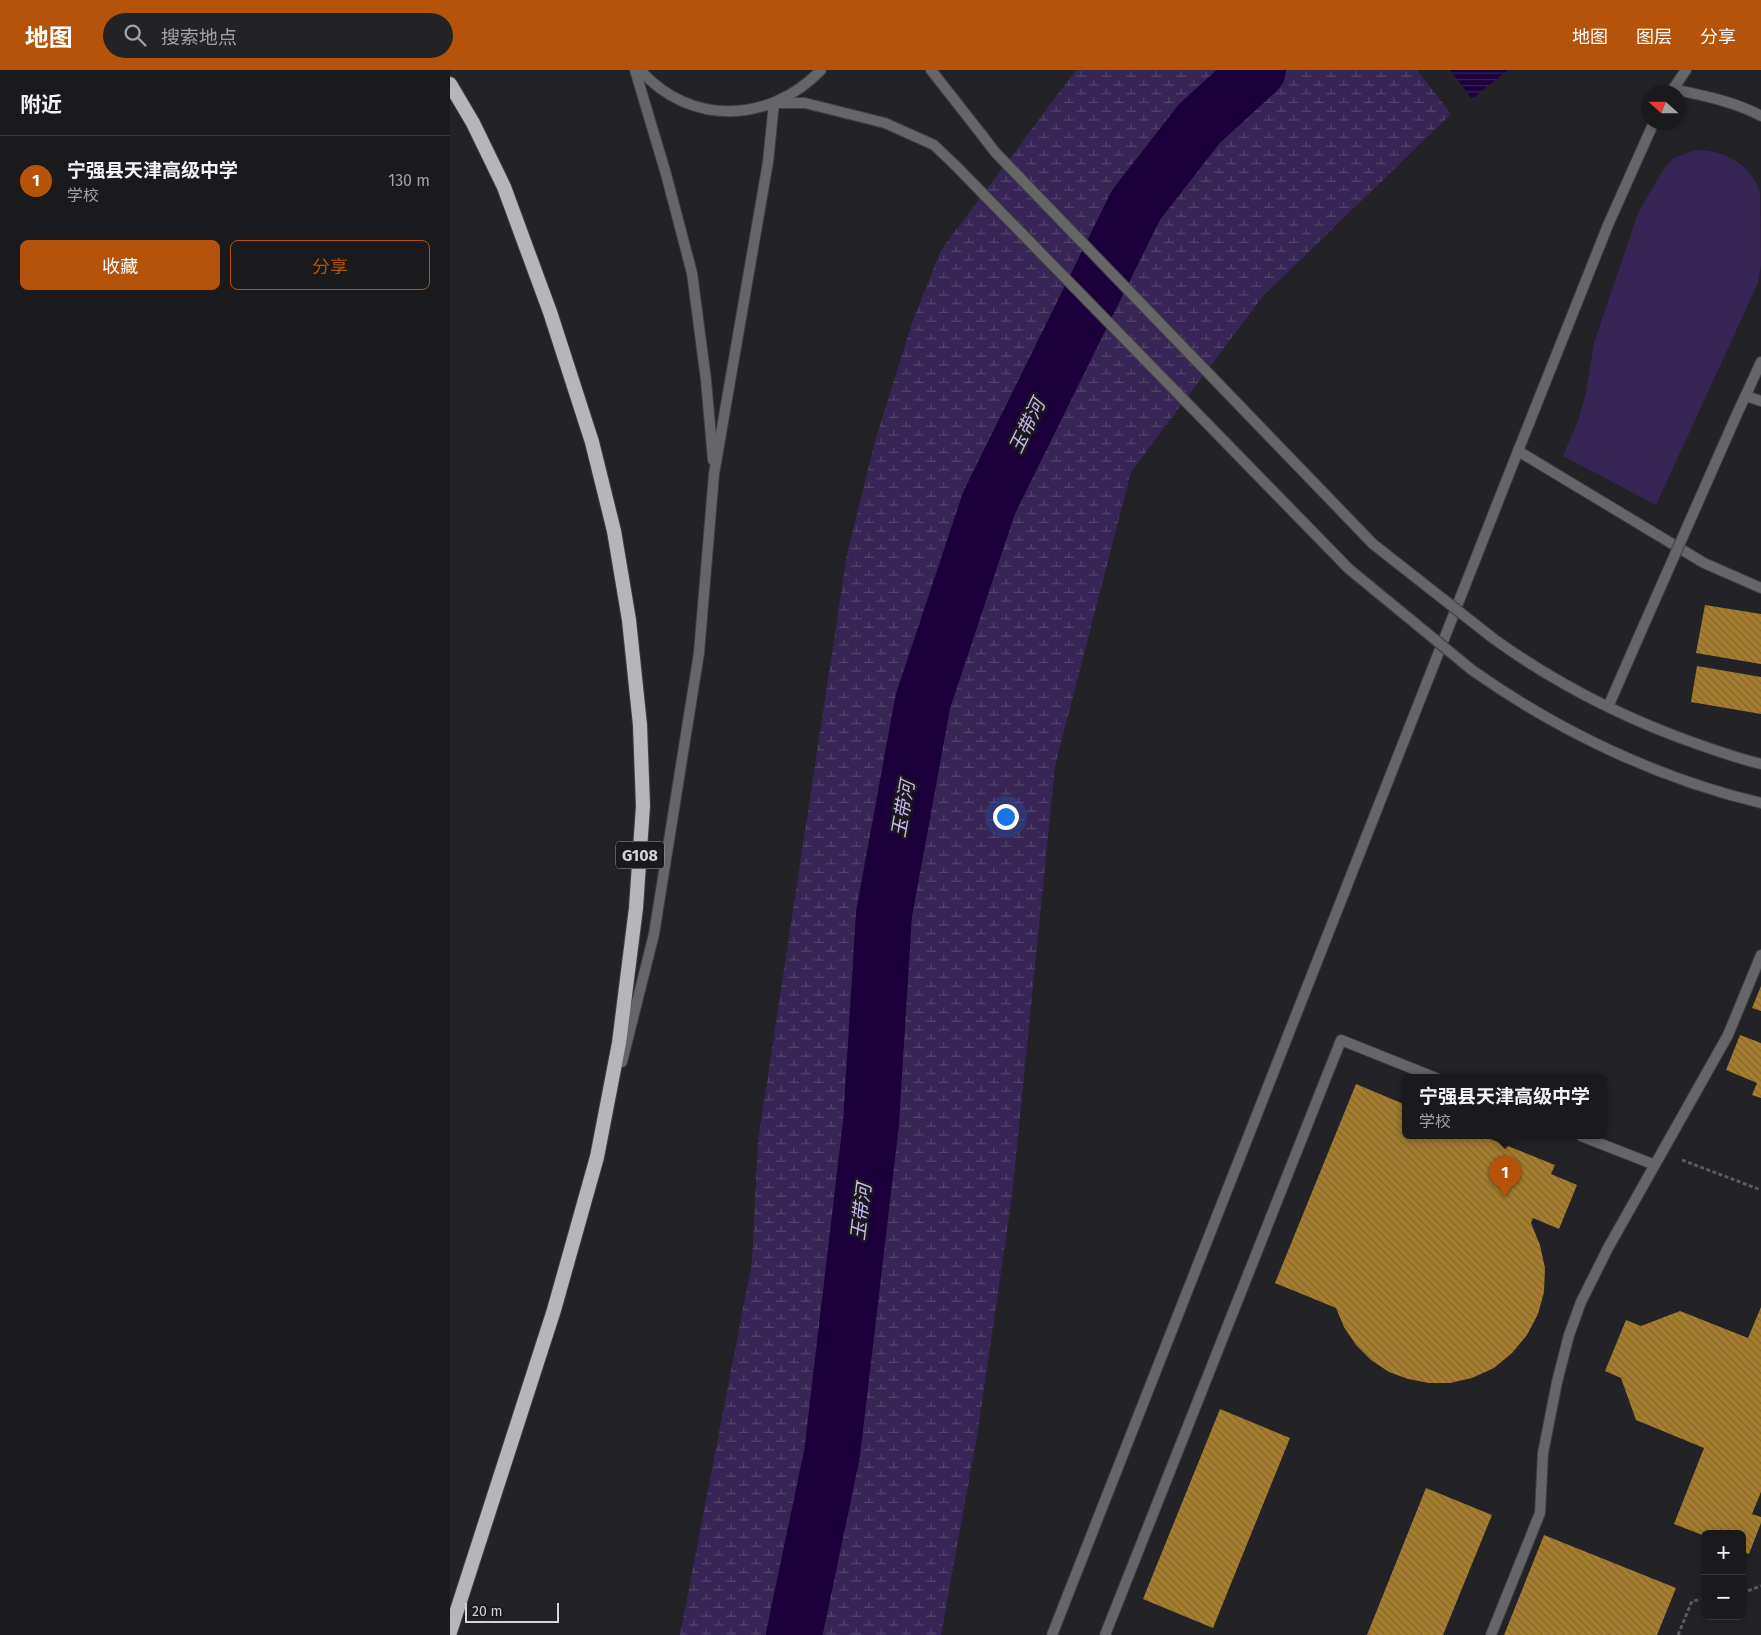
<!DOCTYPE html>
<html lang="zh">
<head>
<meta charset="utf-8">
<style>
	:root { --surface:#1a1a1c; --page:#232325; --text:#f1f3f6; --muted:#9fa1a3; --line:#38383b; --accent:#b45309 }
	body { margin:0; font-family:"Fira Sans","Noto Sans SC",sans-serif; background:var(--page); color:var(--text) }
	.controls { position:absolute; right:15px; bottom:15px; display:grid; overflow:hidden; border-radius:8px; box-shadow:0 2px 12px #0003 }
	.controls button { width:45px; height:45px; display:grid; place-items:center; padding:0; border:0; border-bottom:1px solid var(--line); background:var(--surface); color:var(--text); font:25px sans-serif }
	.compass { position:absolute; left:1191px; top:15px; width:45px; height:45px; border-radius:50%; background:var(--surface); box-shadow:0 2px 12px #0003; rotate:291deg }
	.scale { position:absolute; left:15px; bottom:12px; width:94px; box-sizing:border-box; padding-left:5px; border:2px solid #d4d4d6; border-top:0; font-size:14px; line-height:18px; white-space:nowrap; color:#d4d4d6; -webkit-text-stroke:4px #1a191c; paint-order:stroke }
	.you { position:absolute; left:555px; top:746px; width:18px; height:18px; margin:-12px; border:4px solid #fff; border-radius:50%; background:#1a73e8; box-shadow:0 0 0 8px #1a73e833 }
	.badge { display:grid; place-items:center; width:32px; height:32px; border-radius:50%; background:var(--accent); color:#fff; font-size:16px; font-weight:700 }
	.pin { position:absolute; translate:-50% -41px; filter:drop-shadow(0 1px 2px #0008) }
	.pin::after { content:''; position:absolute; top:26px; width:18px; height:15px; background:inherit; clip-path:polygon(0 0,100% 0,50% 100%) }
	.popup { position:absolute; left:952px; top:1004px; width:205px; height:65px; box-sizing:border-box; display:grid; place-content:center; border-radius:8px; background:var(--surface); filter:drop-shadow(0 1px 4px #0005); font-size:16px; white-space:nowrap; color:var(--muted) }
	.popup b { font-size:19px; color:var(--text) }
	.popup::after { content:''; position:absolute; left:50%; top:100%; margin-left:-10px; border:10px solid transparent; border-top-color:var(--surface) }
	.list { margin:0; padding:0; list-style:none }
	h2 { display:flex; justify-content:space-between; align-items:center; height:65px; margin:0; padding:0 20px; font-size:21px }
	h2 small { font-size:16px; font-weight:400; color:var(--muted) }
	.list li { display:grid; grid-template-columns:32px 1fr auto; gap:15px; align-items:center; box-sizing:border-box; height:90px; padding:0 20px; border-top:1px solid var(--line) }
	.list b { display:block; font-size:19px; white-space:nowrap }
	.list p { margin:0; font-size:16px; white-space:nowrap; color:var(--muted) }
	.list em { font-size:16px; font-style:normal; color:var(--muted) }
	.actions { display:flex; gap:10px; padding:15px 20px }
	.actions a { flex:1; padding:11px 0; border:1px solid var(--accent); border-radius:8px; text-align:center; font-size:18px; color:var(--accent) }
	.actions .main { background:var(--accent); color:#fff }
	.icon { flex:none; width:28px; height:28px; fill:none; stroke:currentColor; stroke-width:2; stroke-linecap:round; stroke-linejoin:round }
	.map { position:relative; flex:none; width:1311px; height:1565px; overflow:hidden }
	header { display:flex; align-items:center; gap:30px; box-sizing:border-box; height:70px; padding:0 25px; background:var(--accent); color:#fff }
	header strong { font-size:24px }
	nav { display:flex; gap:28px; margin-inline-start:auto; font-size:18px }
	.search { width:350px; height:45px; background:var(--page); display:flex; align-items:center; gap:12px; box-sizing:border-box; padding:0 18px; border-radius:28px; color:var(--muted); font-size:19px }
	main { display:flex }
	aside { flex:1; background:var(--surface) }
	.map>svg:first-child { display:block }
	.grass { fill:#372655 }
	.wetland { fill:url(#wetland-marsh) }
	.water { fill:url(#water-rules) }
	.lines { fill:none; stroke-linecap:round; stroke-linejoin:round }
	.river { stroke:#1b003b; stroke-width:56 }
	.building { fill:url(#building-back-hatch) }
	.service-casing { stroke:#3f3e42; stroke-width:12 }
	.minor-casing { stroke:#3f3e42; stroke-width:12 }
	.tertiary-casing { stroke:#3f3e42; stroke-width:12 }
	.trunk-casing { stroke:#3f3e42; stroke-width:16 }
	.path { stroke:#5b5b5e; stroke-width:3; stroke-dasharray:4 2.5; stroke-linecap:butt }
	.service { stroke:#666567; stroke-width:10 }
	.minor { stroke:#666567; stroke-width:10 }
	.tertiary { stroke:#666567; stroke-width:10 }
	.trunk { stroke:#b6b5ba; stroke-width:14 }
	.tertiary-bridge-casing { stroke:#3f3e42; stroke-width:12; stroke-linecap:butt }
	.tertiary-bridge { stroke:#666567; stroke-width:10 }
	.labels { text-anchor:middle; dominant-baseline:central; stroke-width:5; stroke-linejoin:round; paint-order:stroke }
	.shield { fill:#1a191c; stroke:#9c9c9e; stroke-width:1 }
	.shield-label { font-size:16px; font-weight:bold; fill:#d4d4d6 }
	.water-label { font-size:19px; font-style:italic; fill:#c9b7f1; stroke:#1a191c }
</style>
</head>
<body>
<header>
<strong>地图</strong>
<div class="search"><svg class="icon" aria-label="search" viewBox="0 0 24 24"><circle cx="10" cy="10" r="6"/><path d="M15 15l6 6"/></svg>搜索地点</div>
<nav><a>地图</a><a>图层</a><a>分享</a></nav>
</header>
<main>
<aside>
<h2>附近<small></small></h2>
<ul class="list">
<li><span class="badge">1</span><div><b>宁强县天津高级中学</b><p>学校</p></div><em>130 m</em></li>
</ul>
<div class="actions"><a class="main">收藏</a><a>分享</a></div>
</aside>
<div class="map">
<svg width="1311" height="1565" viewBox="0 0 1311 1565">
	<defs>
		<pattern id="wetland-marsh" width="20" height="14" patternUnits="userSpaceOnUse" patternTransform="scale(1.25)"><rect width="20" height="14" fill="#372655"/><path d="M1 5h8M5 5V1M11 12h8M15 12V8" fill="none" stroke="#53456d"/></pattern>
		<pattern id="water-rules" width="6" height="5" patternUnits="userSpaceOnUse" patternTransform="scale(1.25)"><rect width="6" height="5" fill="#1b003b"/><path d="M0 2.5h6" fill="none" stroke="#3b2457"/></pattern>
		<pattern id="building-back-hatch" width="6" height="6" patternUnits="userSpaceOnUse" patternTransform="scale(1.25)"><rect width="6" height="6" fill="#a67e2d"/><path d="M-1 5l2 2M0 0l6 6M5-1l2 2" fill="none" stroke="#826834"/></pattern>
	</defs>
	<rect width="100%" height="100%" fill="#232226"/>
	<path class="grass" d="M1249,80c27,1 52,15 61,42l1,73 -3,18 -102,222 -93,-49 15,-35 7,-25 9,-53 44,-130 27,-46 9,-9 12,-5z"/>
	<path class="wetland" d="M626,0h341l34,44 -188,182 -132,176 -76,294 -43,430 -34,234 -37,205h-261l72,-373 6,-121 89,-587 29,-116 36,-115 29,-73z"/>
	<path class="water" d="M1000,0h58l-36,29z"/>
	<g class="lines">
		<path class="river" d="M344,1565l38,-181 39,-331 13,-209 39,-213 66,-198 147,-298 63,-81 59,-54"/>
	</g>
	<path class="building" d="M1255,535l56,9v50l-65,-11z
		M1247,596l64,11v37l-70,-12z
		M1311,916v25l-9,-3z
		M1290,965l21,8v55l-9,-3 5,-12 -31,-13z
		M906,1014l50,21v31h77l72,29 -4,9 26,11 -18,44 -26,-11 -2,5 9,22 5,23 -1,24 -6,22 -11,21 -15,18 -18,15 -22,10 -22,5h-21l-21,-4 -19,-7 -18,-12 -15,-15 -12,-18 -8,-19 -61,-25z
		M1311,1237v185l-9,22 9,3v6l-12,31 -7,-3v-17h-37v2l-31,-12 30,-76 -68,-28 -15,-42 -16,-7 21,-51 15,6 39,-15 68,27z
		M770,1339l70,29 -77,190 -70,-29z
		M976,1418l66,27 -49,120h-76z
		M1094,1465l132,53 -19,47h-153z"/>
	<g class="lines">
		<g class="service-casing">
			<path id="service" d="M1296,326l15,5
				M1131,1066l74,29
				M655,1565l236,-595 95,38
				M1041,1565l49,-122 3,-60 14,-71 12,-47 12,-33 27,-54 120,-213 33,-80"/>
		</g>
		<g class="minor-casing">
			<path id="minor" d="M1068,381l186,112 57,25"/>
		</g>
		<g class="tertiary-casing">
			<path id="tertiary" d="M185,0l31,104 26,99 14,107 7,80
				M190,0c51,57 130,53 181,0
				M481,0l51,65
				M1223,19c30,7 61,12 88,27
				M1221,22l15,-22
				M1287,344l24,-52
				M1044,569c64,46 131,80 206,106 20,7 40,14 61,19
				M1022,600c86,61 187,109 289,133
				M1158,637l31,-71
				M172,992l32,-128 45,-281 15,-179 54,-312 6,-59h31l80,20 49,22 22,21
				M602,1565l466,-1184 90,-226 46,-103"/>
		</g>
		<g class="trunk-casing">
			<path id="trunk" d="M0,14l23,39 31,64 46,125 42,130 22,89 15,89 11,105 3,81 -7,102 -17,135 -22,114 -43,153 -104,322"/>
		</g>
		<path class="path" d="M1232,1090l79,30
			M1292,1523l19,-7
			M1228,1565l14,-34 13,-2"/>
		<use href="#service" class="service"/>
		<use href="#minor" class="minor"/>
		<use href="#tertiary" class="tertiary"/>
		<use href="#trunk" class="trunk"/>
		<g class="tertiary-bridge-casing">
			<path id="tertiary-bridge" d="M532,65l13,17 378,392 121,95
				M506,96l393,403 123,101
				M1189,566l98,-222"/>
		</g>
		<use href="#tertiary-bridge" class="tertiary-bridge"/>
	</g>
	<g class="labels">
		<rect class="shield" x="166" y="771.5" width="48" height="27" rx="4"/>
		<g class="shield-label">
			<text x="190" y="785">G108</text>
		</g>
		<g class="water-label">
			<text transform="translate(577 356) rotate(-64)">玉带河</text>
			<text transform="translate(453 739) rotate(-80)">玉带河</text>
			<text transform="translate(411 1142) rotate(-83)">玉带河</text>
		</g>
	</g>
</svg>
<div class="controls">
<button>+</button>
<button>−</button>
</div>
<svg class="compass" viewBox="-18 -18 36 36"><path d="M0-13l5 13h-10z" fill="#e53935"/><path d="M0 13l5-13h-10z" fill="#9fa1a3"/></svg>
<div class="scale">20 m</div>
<div class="you"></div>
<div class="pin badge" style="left:1055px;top:1127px">1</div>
<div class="popup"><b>宁强县天津高级中学</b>学校</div>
</div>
</main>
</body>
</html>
